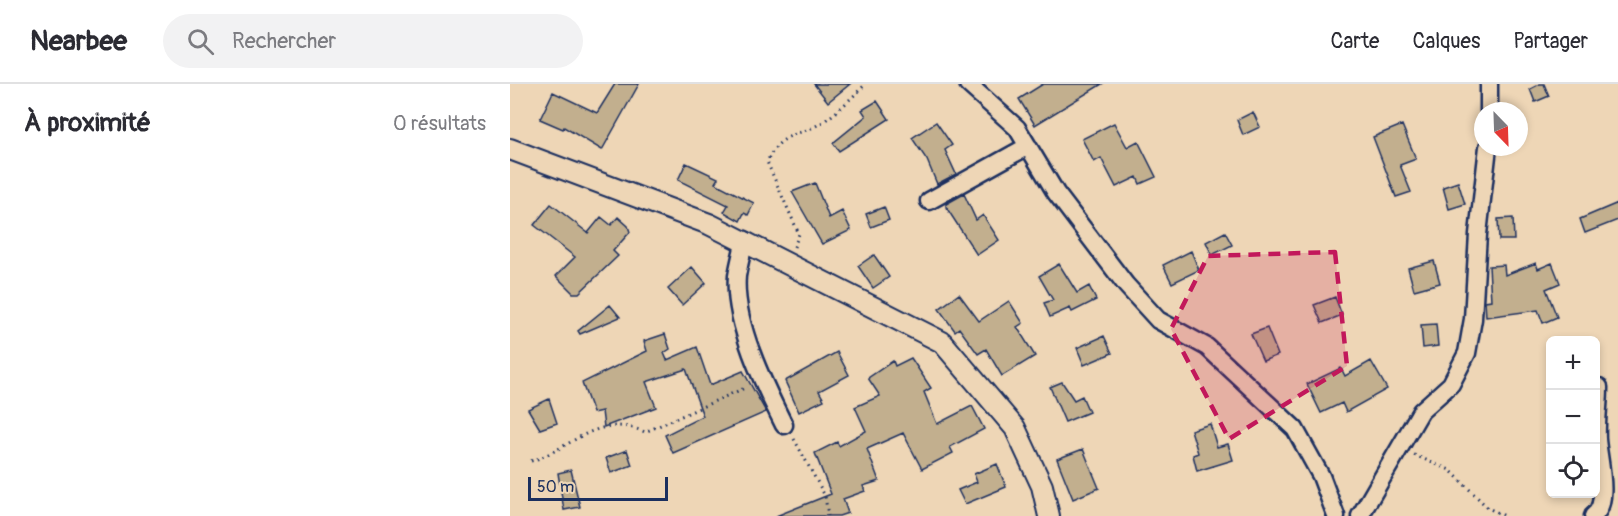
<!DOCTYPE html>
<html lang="fr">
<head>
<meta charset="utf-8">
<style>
	:root { --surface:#fff; --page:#f2f2f3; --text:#2b2b33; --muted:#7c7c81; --line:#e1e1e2 }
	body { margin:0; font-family:Pangolin,sans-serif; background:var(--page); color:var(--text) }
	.controls { position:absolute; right:18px; bottom:18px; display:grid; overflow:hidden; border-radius:9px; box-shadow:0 3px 9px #0003 }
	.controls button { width:54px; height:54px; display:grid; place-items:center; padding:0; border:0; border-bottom:2px solid var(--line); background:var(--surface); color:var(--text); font:30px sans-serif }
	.compass { position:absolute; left:964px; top:18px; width:54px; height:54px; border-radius:50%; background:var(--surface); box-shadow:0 3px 9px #0003; rotate:157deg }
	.scale { position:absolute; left:18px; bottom:15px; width:140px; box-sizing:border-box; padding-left:6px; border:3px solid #1b2f5e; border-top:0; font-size:16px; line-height:21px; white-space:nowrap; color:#1b2f5e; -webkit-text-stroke:4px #eed6b6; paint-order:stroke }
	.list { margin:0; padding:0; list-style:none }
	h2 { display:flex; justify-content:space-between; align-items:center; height:78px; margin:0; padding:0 24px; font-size:26px }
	h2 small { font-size:20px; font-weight:400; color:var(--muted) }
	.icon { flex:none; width:33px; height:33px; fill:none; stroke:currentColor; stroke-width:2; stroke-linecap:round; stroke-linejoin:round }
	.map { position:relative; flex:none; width:1108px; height:432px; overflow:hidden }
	header { display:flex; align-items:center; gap:36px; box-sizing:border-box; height:84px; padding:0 30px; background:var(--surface); border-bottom:2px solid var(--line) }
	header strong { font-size:28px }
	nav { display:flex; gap:33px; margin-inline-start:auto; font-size:21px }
	.search { width:420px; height:54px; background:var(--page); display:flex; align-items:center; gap:15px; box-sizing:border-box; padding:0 21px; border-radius:33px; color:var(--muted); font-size:22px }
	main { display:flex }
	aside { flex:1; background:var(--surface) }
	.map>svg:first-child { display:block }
	.building { fill:#c2af8e; stroke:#1b2f5e; stroke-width:1.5 }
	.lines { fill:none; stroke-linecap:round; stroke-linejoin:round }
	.minor-casing { stroke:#1b2f5e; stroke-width:21 }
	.tertiary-casing { stroke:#1b2f5e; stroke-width:24 }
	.path { stroke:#1b2f5e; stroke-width:3; stroke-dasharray:1.5 4.5; stroke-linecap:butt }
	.minor { stroke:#eed6b6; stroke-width:16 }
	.tertiary { stroke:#eed6b6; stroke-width:20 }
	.marked { fill:#c2185b; fill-opacity:0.2; stroke:#c2185b; stroke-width:4.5; stroke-dasharray:12 8; stroke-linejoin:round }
</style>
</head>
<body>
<header>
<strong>Nearbee</strong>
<div class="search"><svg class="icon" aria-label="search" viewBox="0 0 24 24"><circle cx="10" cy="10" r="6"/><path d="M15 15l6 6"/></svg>Rechercher</div>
<nav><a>Carte</a><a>Calques</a><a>Partager</a></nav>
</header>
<main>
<aside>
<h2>À proximité<small>0 résultats</small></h2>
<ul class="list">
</ul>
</aside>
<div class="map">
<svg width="1108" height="432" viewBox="0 0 1108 432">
	<rect width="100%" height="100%" fill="#eed6b6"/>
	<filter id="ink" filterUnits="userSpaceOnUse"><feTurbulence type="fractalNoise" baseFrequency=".0167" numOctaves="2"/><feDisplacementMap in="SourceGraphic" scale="12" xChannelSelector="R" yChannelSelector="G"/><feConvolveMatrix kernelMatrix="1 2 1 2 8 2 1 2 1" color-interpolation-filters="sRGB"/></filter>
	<g filter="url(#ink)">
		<path class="building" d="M105,0h24l-37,66 -38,-23 -1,2 -23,-10 13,-27 44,21z
			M304,0h36l-22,18z
			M533,0h59l-67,41 -16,-26z
			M1030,0h4l5,12 -14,6 -5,-13z
			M367,17l12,18 -50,32 -6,-8 33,-27 -4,-6z
			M743,28l7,15 -17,8 -6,-15z
			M426,38l16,23 -7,5 11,24 -19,10 -10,-24 -15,-22z
			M604,39l13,24 11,-6 18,36 -16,7 -3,-7 -21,10 -15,-29 -7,4 -12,-23z
			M892,41l14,34 -16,6 11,27 -15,5 -23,-60z
			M176,79l32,15 -3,5 39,20 -6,12 -4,-2 -4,8 -16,-9 4,-7 -50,-25z
			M948,98l7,22 -16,5 -6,-22z
			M305,99l14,35 13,-7 9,19 -29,14 -30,-52z
			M454,110l12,26 7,-5 16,25 -22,15 -31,-48v-3z
			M1108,119v17l-33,13 -5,-14z
			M41,120l37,29 13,-16 10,8 7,-8 10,9 2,6 -17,19 5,5 -39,37h-6l-17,-17 19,-19 -41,-32z
			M374,123l5,13 -18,7 -5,-13z
			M1003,134l1,22h-15l-1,-21z
			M715,148l7,13 -20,10 -6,-13z
			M681,167l8,19 -27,13 -9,-18z
			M364,171l15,22 -16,11 -15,-22z
			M924,177l6,22 -26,7 -6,-22z
			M1026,179l2,6 14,-6 8,20 -14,6 11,28 -14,6 -5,-13 -52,7 -1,-16 6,-1 -2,-34 15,-1 1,10z
			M549,180l18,29 12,-7 7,14 -24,12 -2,-4 -20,9 -6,-14 9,-3 -14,-24z
			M182,183l14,16 -24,22 -14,-16z
			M449,210l20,27 30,-20 14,22 -6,4 18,29 -33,20 -16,-27 -8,5 -19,-26 -4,3 -16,-22z
			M825,213l7,18 -20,8 -8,-18z
			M100,221l10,12 -40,17 -2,-3z
			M926,240l2,22 -15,2 -2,-23z
			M757,244l11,27 -15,6 -12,-27z
			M155,250l5,15 -6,4 3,7 30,-13 13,38 33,-14 23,41 -93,41 -8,-18 38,-19 -17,-47 -40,13 10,25 -52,20 -2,-16 -9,2 -11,-30 65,-32 -3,-10z
			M594,252l8,17 -28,12 -7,-17z
			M327,268l12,23 -30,16 5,9 -25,12 -14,-31z
			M401,274l20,30 -7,4 13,32 35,-18 12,23 -34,18 3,6 -31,16 -19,-36 -36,16 12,32 -16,5 2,5 -22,8 5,14 -9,3h-63l55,-22 -16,-41 22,-11 2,4 27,-15 -11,-24 25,-11 -12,-18 25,-17 2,5z
			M861,277l16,28 -41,23 -4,-9 -21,10 -14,-29 34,-16 4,8z
			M552,298l12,18 8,-4 7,16 -24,10 -15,-35z
			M39,315l8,24 -17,6 -12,-20z
			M700,340l7,23 11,-3 5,16 -36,11 -4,-16 5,-2 -7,-23z
			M573,365l16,39 -26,11 -16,-40z
			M117,366l5,15 -21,8 -5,-15z
			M487,380l9,23 -41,17 -7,-14 19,-8 -3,-8z
			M61,386l9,37 -16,3 -6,-37z"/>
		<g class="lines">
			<g class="minor-casing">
				<path id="minor" d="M458,0l49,44 39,65 70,92 32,35 49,27 88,82 26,47 15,40
					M979,27v-27
					M419,117l99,-55
					M235,156c-3,12 -6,24 -8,36 -4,46 27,109 47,149
					M850,432l61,-105 30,-27 16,-31 6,-34 5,-85 10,-87
					M1083,432c18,-12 5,-59 4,-77 -1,-17 2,-35 2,-52"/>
			</g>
			<g class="tertiary-casing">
				<path id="tertiary" d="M0,65l199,75 233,118 73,86 27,58 7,30"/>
			</g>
			<path class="path" d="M284,163l5,-13 -32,-72c15,-34 35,-24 60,-43 14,-10 26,-23 39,-35
				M284,355l31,57 3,20
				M904,371l36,15 38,38 17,8
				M21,377c42,-13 65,-49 114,-29l102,-45"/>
			<use href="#minor" class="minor"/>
			<use href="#tertiary" class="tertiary"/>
		</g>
	</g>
	<path class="marked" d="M825,168l12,114 -118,73 -58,-110 37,-73z"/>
</svg>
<div class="controls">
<button>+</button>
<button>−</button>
<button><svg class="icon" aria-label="locate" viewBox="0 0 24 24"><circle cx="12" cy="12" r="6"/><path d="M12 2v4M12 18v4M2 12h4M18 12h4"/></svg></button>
</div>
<svg class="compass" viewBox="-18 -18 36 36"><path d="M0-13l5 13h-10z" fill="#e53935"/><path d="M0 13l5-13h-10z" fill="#7c7c81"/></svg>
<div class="scale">50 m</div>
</div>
</main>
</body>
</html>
